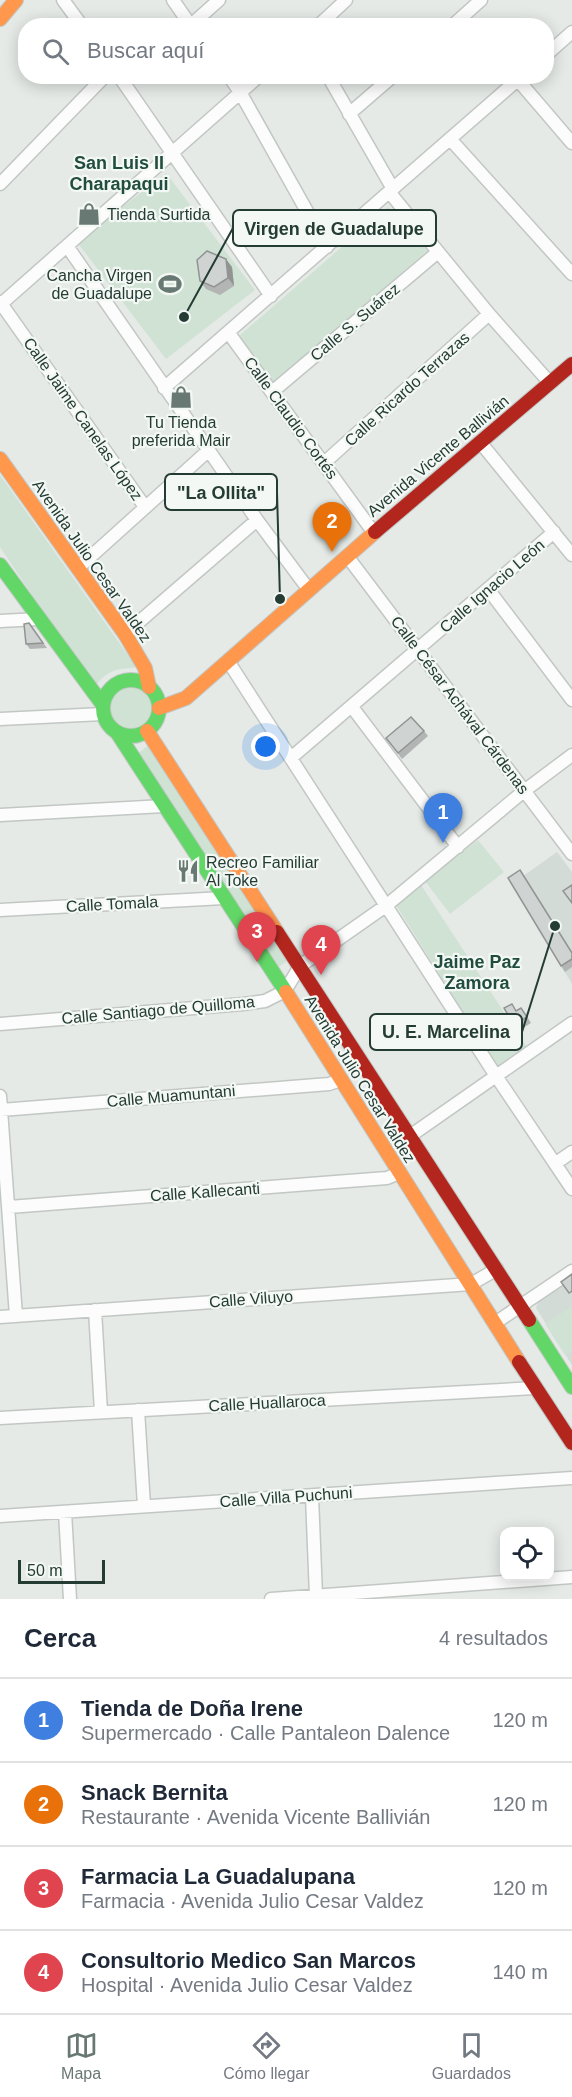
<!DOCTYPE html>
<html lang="es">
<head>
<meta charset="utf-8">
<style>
	:root { --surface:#fff; --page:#f6f6f7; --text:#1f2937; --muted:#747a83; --line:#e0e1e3; --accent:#687973 }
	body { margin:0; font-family:Arial,sans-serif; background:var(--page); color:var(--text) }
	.controls { position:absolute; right:18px; bottom:18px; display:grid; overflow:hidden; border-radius:12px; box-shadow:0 3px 15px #0003 }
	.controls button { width:54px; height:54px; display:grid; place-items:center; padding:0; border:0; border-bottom:2px solid var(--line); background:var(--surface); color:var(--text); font:30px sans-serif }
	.scale { position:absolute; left:18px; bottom:15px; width:87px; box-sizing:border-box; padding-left:6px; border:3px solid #243c34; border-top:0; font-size:16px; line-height:21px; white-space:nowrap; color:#243c34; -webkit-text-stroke:4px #f3f8f5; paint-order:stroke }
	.you { position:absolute; left:266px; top:747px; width:21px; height:21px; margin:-15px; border:4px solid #fff; border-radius:50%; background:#1a73e8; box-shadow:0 0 0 9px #1a73e833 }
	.badge { display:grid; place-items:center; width:39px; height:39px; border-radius:50%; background:var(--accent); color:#fff; font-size:20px; font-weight:700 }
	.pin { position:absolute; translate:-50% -50px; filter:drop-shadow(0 2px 3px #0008) }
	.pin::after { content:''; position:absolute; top:32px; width:21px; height:18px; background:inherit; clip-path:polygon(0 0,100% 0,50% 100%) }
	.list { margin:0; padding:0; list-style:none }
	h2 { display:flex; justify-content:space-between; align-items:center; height:78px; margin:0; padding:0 24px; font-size:26px }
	h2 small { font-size:20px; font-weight:400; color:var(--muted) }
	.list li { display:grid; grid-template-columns:39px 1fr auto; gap:18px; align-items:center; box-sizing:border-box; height:84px; padding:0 24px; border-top:2px solid var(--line) }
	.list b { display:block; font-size:22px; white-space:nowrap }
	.list p { margin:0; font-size:20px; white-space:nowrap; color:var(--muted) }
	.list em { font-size:20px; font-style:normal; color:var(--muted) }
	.icon { flex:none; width:33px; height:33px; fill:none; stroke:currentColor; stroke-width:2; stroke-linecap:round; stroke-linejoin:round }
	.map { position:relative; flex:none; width:572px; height:1599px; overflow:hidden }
	.search { position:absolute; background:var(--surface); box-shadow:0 3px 15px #0003; left:18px; right:18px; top:18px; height:66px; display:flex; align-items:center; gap:15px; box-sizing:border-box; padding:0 21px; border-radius:24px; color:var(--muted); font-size:22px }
	.sheet { height:414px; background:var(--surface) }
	nav { display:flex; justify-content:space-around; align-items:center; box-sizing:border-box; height:84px; border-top:2px solid var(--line); background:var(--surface); font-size:16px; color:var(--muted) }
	nav a { display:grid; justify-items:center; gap:3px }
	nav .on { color:var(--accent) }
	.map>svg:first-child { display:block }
	.built { fill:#d3dbd7 }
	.green { fill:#cfe2d4 }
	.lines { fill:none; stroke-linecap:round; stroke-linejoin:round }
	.street-casing { stroke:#c2c7c4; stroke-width:15 }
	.fast-casing { stroke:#c1c7c4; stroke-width:16 }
	.slow-casing { stroke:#c1c7c4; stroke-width:16 }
	.jam-casing { stroke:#c1c7c4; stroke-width:16 }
	.street { stroke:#fbfcfb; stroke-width:12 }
	.fast { stroke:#63d668; stroke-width:14 }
	.slow { stroke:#ff974d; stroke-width:14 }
	.jam { stroke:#b3261e; stroke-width:14 }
	.wall { fill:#b2b5b4 }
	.shaded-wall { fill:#919492 }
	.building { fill:#cfd3d1; stroke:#919492; stroke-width:1.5 }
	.labels { text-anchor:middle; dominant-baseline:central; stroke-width:4.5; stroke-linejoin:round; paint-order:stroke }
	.poi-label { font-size:16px; fill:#243c34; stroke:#f3f8f5; text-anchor:start }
	.street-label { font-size:16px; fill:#243c34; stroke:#f3f8f5 }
	.neighbourhood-label { font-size:18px; font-weight:bold; fill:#214d3f; stroke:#f3f8f5 }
	.leader { fill:none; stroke:#243c34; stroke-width:2 }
	.callout-dot { fill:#243c34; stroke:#f3f8f5; stroke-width:2 }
	.callout { fill:#f3f8f5; stroke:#243c34; stroke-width:2 }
	.callout-label { font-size:18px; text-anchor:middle; font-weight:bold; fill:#243c34 }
</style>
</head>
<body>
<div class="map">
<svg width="572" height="1599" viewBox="0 0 572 1599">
	<rect width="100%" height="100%" fill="#e5eae7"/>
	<path class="built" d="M557,852l15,20v112l-60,-100z
		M572,1279v86l-36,-57 2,-6z"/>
	<path class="green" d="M166,173l89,117 -89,69 -89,-117z
		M388,207l39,44 -154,133 -34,-48z
		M0,475l135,190 -1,3c-19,0 -29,4 -40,20l-94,-141z
		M109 708a21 21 0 1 1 42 0a21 21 0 1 1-42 0Z
		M150,744l139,216 -11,7 -141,-213z
		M478,840l26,32 -54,42 -25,-33z
		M421,885l105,161 -29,20 -101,-161z
		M572,1306v44l-7,5 -20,-31z"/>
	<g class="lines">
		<g class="street-casing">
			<path id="street" d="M63,0l19,26
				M173,0l18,26
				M191,25l28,-25
				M318,26l28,-26
				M452,26l29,-26
				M546,55l26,-23
				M119,76l152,220
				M229,76l11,16 87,155
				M328,76l65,113
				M518,80l54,63
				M349,114l44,-38
				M451,140l121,134
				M0,184l105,-108
				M390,193l99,121 61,69
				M67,246l190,274 52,70
				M0,302l145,205
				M0,305l259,-229
				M228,332l146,201
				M164,388l358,-312
				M272,392l166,-140
				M480,442l92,113
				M324,463l165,-149
				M347,556l225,298
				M78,568l131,-118
				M488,589l84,111
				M0,621l39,-2
				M125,634l132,-114
				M228,661l268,415 76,113
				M352,707l106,140
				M0,719l103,-5
				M292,757l262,-225
				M0,815l164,-9
				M0,910l224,-12
				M0,1024l243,-20 22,-3 20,-10 15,-25 87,-61 137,-114 48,-36
				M0,1096l16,220
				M1,1110l328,-26 12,-4
				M410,1136l162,-113
				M556,1163l16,-11
				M9,1207l378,-29 12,-5
				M95,1310l6,102
				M0,1317l471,-33 26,-15
				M495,1323l77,-52
				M138,1410l6,96
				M0,1418l535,-30
				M312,1496l4,100
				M65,1512l5,87
				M0,1516l572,-38
				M271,1599l301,-22"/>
		</g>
		<g class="fast-casing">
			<path id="fast" d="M0,565l103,140
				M103 708a28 28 0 1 1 56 0a28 28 0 1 1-56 0Z
				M118,734l168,258
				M529,1320l43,67"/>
		</g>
		<g class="slow-casing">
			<path id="slow" d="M0,19l16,-19
				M0,459l125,175 20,34 4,19
				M159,708l27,-10 189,-166
				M147,731l130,201
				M286,992l233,370"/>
		</g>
		<g class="jam-casing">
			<path id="jam" d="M375,532l197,-168
				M277,932l252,388
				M519,1362l53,81"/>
		</g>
		<use href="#street" class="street"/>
		<use href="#fast" class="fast"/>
		<use href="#slow" class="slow"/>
		<use href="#jam" class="jam"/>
	</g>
	<path class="wall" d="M232,267l2,19 -14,9 -14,-6 -6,-8z
		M29,623l18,25 -17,1 -4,-5z
		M424,731l4,5 -26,23 -16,-21z
		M572,953v14l-7,5 -4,-6z
		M516,1011l9,2 6,10 -13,8 -4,-6z"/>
	<path class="shaded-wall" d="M226,259l6,8 2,19 -6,-8z"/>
	<path class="building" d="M207,251l19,8 2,19 -14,9 -14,-6 -3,-21z
		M29,623l14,20 -17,1 -2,-20z
		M411,717l13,14 -26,22 -12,-15z
		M520,870l52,83v6l-11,7 -53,-88z
		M572,885v18l-9,-12z
		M512,1004l4,7 5,-3 6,9 -13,8 -10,-17z
		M572,1274v17l-3,2 -8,-11z"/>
	<defs>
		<g id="shop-bare" transform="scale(1.8)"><path d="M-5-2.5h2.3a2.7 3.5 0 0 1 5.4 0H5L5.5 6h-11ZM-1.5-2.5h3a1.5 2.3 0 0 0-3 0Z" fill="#687973" stroke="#f3f8f5" stroke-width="2.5" paint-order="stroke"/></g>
		<g id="stadium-bare" transform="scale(1.8)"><path d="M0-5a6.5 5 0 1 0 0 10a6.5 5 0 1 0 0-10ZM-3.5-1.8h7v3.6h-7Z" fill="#687973" stroke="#f3f8f5" stroke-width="2.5" paint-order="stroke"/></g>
		<g id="restaurant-bare" transform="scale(1.8)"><path d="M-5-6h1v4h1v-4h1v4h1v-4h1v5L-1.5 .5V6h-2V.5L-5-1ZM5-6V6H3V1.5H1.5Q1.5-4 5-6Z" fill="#687973" stroke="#f3f8f5" stroke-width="2.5" paint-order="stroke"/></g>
	</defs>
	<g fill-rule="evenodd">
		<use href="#shop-bare" x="89" y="214"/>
		<use href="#stadium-bare" x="170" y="284"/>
		<use href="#shop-bare" x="181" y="397"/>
		<use href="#restaurant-bare" x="188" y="871"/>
	</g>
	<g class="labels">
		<g class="poi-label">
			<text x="107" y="214">Tienda Surtida</text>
			<text x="152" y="275" text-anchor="end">Cancha Virgen<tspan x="152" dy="18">de Guadalupe</tspan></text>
			<text x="181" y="422" text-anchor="middle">Tu Tienda<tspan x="181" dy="18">preferida Mair</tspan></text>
			<text x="206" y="862">Recreo Familiar<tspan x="206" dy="18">Al Toke</tspan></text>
		</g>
		<g class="street-label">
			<text transform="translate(355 322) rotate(-40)">Calle S. Suárez</text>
			<text transform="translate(407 389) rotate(-42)">Calle Ricardo Terrazas</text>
			<text transform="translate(291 418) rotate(54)">Calle Claudio Cortés</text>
			<text transform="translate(83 419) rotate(55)">Calle Jaime Canelas López</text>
			<text transform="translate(438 456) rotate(-40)">Avenida Vicente Ballivián</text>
			<text transform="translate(92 561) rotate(55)">Avenida Julio Cesar Valdez</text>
			<text transform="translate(492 586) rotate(-41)">Calle Ignacio León</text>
			<text transform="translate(460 705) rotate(53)">Calle César Achával Cárdenas</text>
			<text transform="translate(112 904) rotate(-3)">Calle Tomala</text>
			<text transform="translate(158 1010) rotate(-5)">Calle Santiago de Quilloma</text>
			<text transform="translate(360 1079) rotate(58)">Avenida Julio Cesar Valdez</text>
			<text transform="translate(171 1096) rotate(-5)">Calle Muamuntani</text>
			<text transform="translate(205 1192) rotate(-4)">Calle Kallecanti</text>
			<text transform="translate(251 1299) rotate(-4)">Calle Viluyo</text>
			<text transform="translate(267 1403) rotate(-3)">Calle Huallaroca</text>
			<text transform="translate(286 1497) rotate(-4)">Calle Villa Puchuni</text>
		</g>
		<g class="neighbourhood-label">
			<text x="119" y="163">San Luis II<tspan x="119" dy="21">Charapaqui</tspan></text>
			<text x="477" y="962">Jaime Paz<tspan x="477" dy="21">Zamora</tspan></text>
		</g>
	</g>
	<path class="leader" d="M184 317L233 228M280 599L277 492M555 926L522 1032"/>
	<g class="callout-dot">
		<circle cx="184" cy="317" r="6"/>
		<circle cx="280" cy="599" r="6"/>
		<circle cx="555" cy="926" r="6"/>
	</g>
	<g class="callout">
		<rect x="233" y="210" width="203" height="36" rx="6"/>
		<rect x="165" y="474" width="112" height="36" rx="6"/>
		<rect x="370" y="1014" width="152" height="36" rx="6"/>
	</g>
	<g class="callout-label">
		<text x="334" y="235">Virgen de Guadalupe</text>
		<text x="221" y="499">"La Ollita"</text>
		<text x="446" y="1038">U. E. Marcelina</text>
	</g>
</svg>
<div class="controls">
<button><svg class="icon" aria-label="locate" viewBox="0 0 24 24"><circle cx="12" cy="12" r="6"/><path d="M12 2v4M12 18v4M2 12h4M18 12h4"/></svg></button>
</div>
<div class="scale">50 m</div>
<div class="you"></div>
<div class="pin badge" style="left:443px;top:843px;background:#3f7fe0">1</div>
<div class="pin badge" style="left:332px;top:552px;background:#e8710a">2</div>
<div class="pin badge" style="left:257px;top:962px;background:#e0444e">3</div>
<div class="pin badge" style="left:321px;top:975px;background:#e0444e">4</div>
<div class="search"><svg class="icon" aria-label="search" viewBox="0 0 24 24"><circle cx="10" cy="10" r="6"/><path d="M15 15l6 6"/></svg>Buscar aquí</div>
</div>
<section class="sheet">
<h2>Cerca<small>4 resultados</small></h2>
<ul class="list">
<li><span class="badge" style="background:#3f7fe0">1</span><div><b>Tienda de Doña Irene</b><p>Supermercado · Calle Pantaleon Dalence</p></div><em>120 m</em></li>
<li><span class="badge" style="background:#e8710a">2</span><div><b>Snack Bernita</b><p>Restaurante · Avenida Vicente Ballivián</p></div><em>120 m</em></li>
<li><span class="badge" style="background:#e0444e">3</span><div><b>Farmacia La Guadalupana</b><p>Farmacia · Avenida Julio Cesar Valdez</p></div><em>120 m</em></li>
<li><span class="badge" style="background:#e0444e">4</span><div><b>Consultorio Medico San Marcos</b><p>Hospital · Avenida Julio Cesar Valdez</p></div><em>140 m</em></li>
</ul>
</section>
<nav>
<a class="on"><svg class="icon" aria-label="map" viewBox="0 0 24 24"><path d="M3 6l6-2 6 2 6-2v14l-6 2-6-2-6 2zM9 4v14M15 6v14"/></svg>Mapa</a>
<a><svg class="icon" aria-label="directions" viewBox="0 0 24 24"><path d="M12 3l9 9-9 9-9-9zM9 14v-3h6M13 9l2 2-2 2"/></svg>Cómo llegar</a>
<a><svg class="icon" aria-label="saved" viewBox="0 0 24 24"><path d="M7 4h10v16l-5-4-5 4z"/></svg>Guardados</a>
</nav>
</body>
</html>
